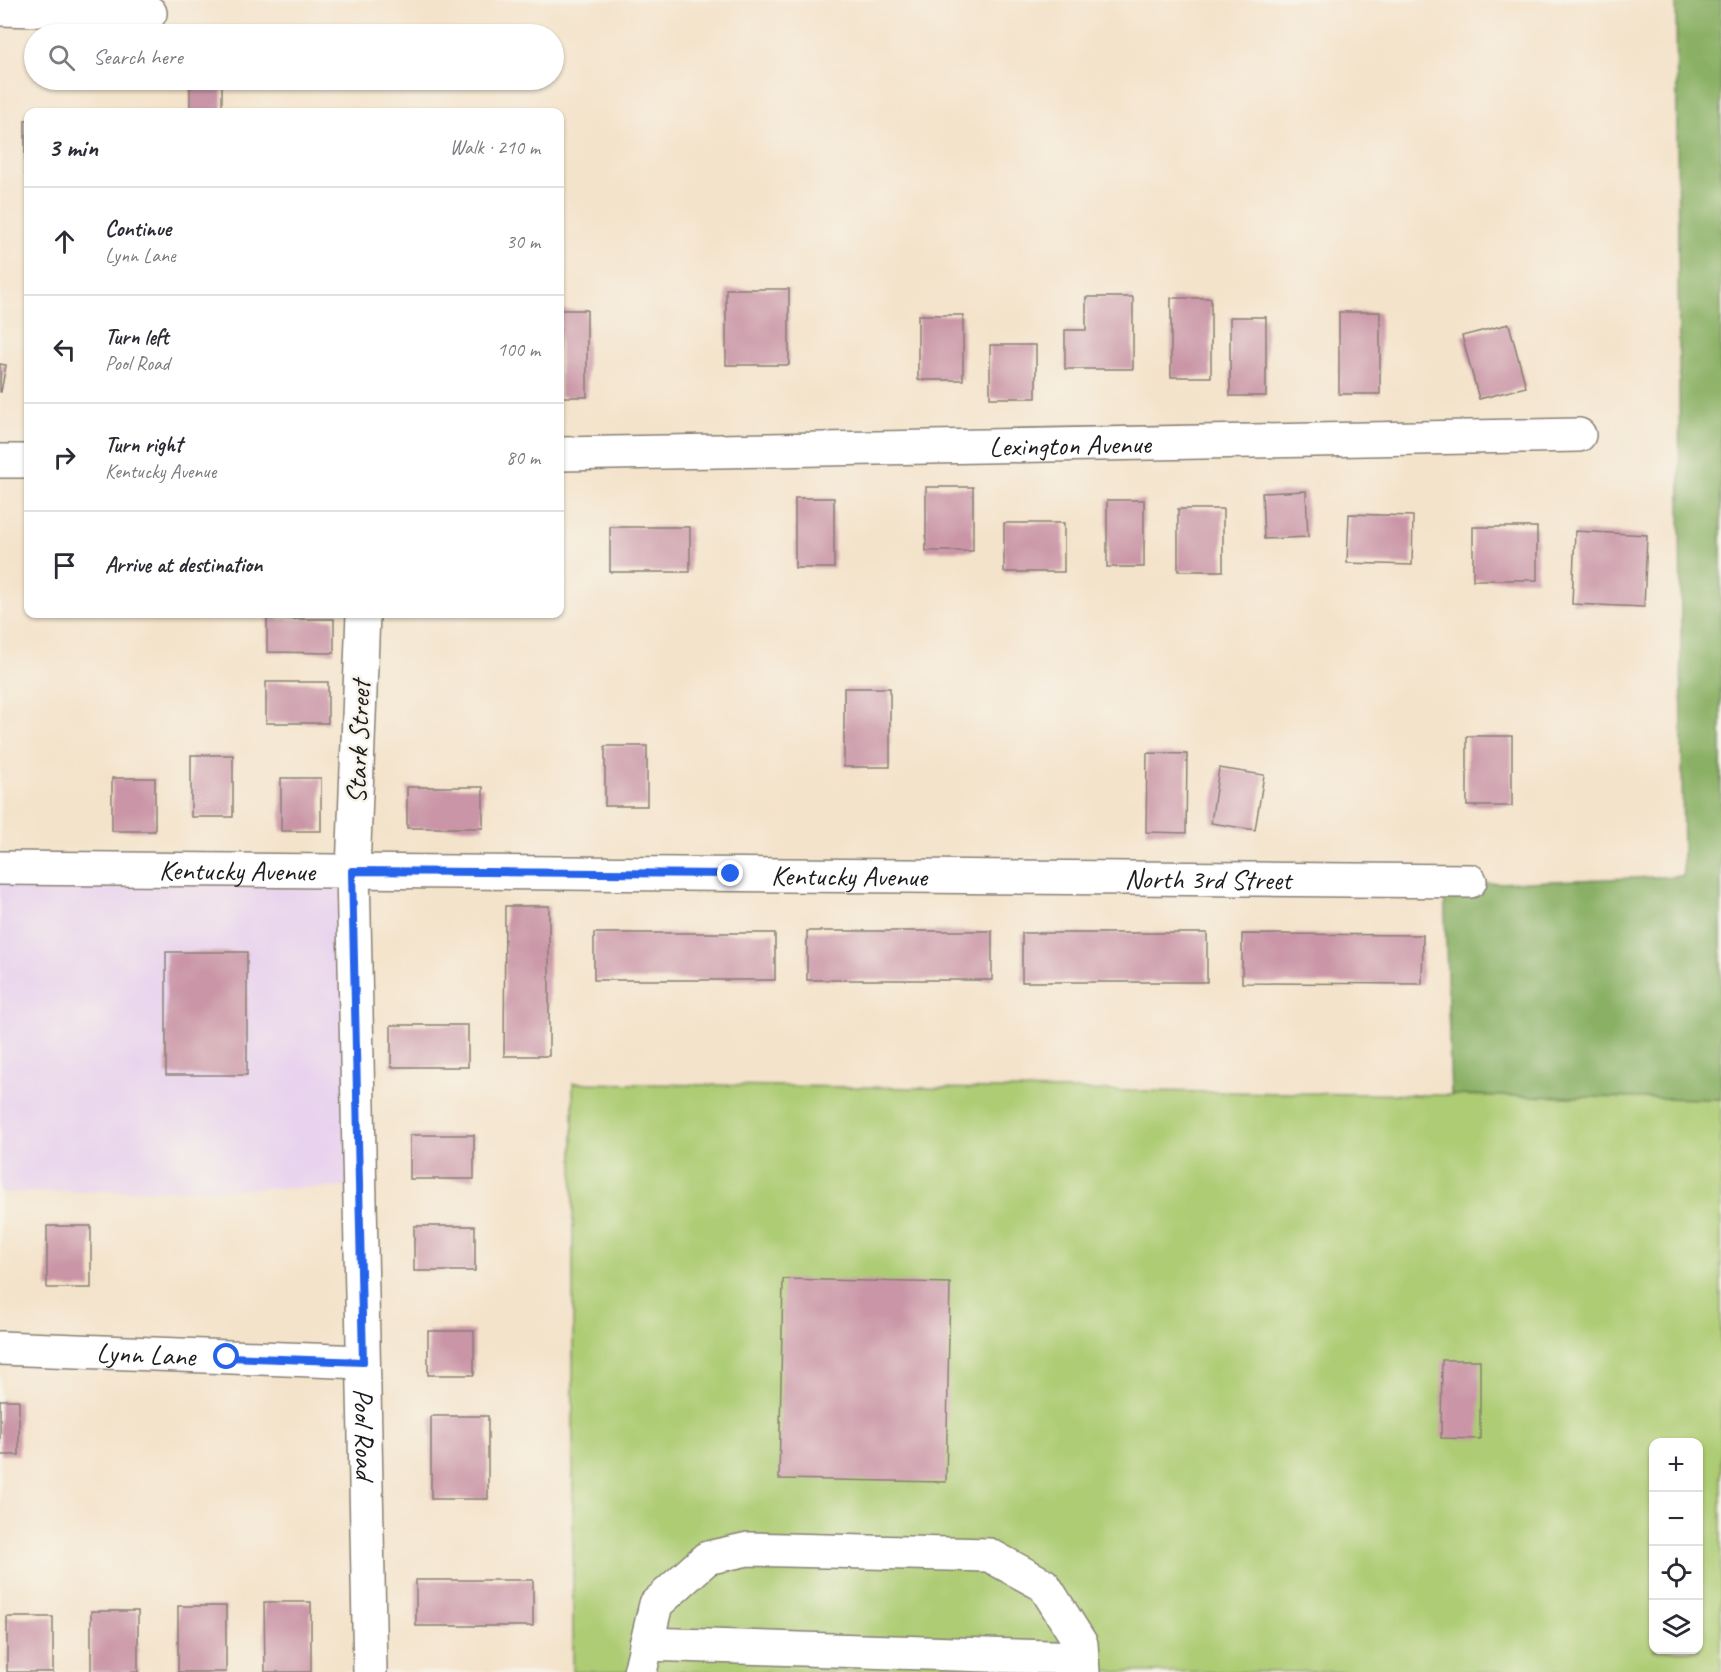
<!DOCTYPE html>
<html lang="en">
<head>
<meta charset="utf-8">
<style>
	:root { --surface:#fff; --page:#f2f2f3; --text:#2b2b33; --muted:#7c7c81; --line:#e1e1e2 }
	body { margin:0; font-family:Caveat,sans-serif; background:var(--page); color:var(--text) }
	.controls { position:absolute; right:18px; bottom:18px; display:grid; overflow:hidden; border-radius:12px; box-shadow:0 2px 4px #0004 }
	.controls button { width:54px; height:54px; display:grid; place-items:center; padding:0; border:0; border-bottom:2px solid var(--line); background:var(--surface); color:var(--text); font:30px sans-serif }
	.stop { position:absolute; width:18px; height:18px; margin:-14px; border:4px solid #2563eb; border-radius:50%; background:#fff }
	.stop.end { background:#2563eb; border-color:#fff; box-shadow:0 2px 6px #0008 }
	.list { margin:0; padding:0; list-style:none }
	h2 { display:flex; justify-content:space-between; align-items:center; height:78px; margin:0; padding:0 24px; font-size:26px }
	h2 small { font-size:20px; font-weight:400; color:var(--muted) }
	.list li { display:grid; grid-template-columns:39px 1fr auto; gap:18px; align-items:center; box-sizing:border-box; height:108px; padding:0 24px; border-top:2px solid var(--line) }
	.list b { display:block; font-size:22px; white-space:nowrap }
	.list p { margin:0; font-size:20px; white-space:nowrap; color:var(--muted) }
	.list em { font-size:20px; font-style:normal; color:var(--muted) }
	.icon { flex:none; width:33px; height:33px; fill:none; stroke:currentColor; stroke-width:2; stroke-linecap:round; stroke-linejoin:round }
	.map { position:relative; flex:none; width:1721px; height:1672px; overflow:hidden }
	.search { position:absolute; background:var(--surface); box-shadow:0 2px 4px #0004; left:24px; top:24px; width:540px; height:66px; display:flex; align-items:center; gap:15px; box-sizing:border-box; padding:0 21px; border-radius:33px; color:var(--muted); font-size:22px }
	.panel { position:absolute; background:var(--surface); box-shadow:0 2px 4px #0004; left:24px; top:108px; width:540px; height:510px; border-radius:12px }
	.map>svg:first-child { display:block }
	.built { fill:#e8d2ee }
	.green { fill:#adcc73; stroke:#647448; stroke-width:1.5; fill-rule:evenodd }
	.forest { fill:#8ab065; stroke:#536640; stroke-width:1.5 }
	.building { fill:#ca96a7 }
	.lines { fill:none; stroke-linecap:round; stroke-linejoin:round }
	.minor-casing { stroke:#888074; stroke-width:36 }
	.minor { stroke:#fff; stroke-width:33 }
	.route { stroke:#2563eb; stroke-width:8 }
	.labels { text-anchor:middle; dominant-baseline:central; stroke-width:5; stroke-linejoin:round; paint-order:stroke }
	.street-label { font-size:28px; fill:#1c1c1c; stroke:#f7f3e8 }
</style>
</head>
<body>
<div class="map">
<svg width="1721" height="1672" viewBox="0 0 1721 1672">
	<rect width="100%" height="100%" fill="#f7f3e8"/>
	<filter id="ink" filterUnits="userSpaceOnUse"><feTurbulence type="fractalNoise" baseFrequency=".0167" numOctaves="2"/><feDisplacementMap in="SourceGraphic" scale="12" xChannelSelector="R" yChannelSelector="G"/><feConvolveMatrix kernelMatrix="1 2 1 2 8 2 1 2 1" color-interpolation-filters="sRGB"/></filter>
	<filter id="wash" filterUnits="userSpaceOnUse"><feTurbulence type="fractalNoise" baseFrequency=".008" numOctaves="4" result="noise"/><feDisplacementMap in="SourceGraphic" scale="24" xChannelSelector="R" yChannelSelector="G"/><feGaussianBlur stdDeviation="1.35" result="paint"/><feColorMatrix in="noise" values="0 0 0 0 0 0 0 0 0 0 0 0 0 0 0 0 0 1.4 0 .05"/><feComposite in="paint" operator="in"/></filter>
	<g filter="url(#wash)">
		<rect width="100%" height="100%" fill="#f4e3cb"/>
		<path class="built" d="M360,870l5,317 -365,6v-317z"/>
		<path class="green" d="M573,1083l1148,16v573h-1148zM1654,1442h44v208h-44z"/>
		<path class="forest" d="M1676,0h45v1099l-270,-4 -7,-210 239,-9z"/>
		<g id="blocks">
			<path class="building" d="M190,80h32v32h-32z
				M25,120h3v54h-3z
				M726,289h63v76h-63z
				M1086,297h47v72h-68v-39h21z
				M1171,298h40v79h-40z
				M560,310h27v87h-27z
				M1339,312h41v82h-41z
				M918,315h45v65h-45z
				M1230,317h36v79h-36z
				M1509,324l17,63 -47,12 -17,-63z
				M990,345h46v53h-46z
				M0,364l6,1 -5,27h-1z
				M926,487h47v64h-47z
				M1306,491l2,46 -44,2 -2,-46z
				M795,498h39v70h-39z
				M1107,500h37v67h-37z
				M1178,509h45v62h-45z
				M1349,514l64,2 -1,49 -65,-2z
				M1004,523h60v49h-60z
				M610,527h80v45h-80z
				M1473,527h64v53h-64z
				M1575,531l72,4 -3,72 -72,-3z
				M267,619h67v34l-67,-1z
				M266,682h62v41h-62z
				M844,688h46v79h-46z
				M1467,736h45v70h-45z
				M605,746h42v60h-42z
				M1147,753l40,1 -1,79 -40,-1z
				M191,755h42v62h-42z
				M1219,768l45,7 -9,55 -44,-7z
				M112,778h43v53h-43z
				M281,778h40v53h-40z
				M407,787h76v41h-76z
				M505,906h44v150h-45z
				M807,931h185v49h-185z
				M594,933h181v47h-181z
				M1022,933h185v49h-185z
				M1242,934l181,1 -1,49 -180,-1z
				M166,952h81v123h-81z
				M391,1025h77v42h-77z
				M410,1135h64v44h-64z
				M47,1226h44v62h-44z
				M414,1226h61v45h-61z
				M783,1279l167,4 -4,199 -167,-3z
				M428,1331h46v44h-46z
				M1442,1360h38v79l-39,-1z
				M0,1400h19v55h-19z
				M431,1416h57v83h-57z
				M416,1580h117v46h-117z
				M264,1602h47v70h-46z
				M178,1606h48v66h-48z
				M91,1611h47v61h-47z
				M7,1617h46v55h-46z"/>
		</g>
	</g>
	<g filter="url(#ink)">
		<use href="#blocks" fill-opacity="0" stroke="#888074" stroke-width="1.5"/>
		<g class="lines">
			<g class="minor-casing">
				<g id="minor">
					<path d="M0,9l150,4"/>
					<path id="s1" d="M560,454l1019,-19"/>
					<path d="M0,461h28"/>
					<path id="s2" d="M363,614l-10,257 17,801"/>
					<path id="s3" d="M0,868l1470,13"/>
					<path id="s4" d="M0,1348l363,14"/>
					<path d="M646,1644l436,14"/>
					<path d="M640,1672l16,-68 51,-46 41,-9 241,6 55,30 37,59 2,28"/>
				</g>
			</g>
			<use href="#minor" class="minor"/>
		</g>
	</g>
	<g class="lines" filter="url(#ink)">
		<path class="route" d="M227,1357l136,5 -11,-491 379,3"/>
	</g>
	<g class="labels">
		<g class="street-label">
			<text stroke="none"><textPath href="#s1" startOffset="510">Lexington Avenue</textPath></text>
			<text transform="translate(358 742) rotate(-88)">Stark Street</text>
			<text stroke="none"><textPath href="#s3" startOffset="237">Kentucky Avenue</textPath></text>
			<text stroke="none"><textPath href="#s3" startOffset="849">Kentucky Avenue</textPath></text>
			<text stroke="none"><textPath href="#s3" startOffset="1208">North 3rd Street</textPath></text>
			<text stroke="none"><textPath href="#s4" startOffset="146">Lynn Lane</textPath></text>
			<text stroke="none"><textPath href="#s2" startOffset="820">Pool Road</textPath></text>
		</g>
	</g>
</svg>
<div class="controls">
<button>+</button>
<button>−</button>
<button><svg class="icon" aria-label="locate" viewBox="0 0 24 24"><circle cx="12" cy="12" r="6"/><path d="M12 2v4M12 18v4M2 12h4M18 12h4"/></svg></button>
<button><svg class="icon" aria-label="layers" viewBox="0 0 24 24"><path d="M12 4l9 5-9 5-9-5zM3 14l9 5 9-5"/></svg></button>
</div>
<div class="stop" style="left:227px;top:1357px"></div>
<div class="stop end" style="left:731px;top:874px"></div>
<div class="search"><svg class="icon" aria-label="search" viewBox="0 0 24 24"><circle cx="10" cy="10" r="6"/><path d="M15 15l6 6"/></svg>Search here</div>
<section class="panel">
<h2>3 min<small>Walk · 210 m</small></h2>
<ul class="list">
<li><svg class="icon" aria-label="ahead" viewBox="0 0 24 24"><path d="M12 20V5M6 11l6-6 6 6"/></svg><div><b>Continue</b><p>Lynn Lane</p></div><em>30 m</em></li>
<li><svg class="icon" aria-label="left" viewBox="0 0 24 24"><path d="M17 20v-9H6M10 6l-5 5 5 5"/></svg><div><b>Turn left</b><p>Pool Road</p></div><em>100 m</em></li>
<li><svg class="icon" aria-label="right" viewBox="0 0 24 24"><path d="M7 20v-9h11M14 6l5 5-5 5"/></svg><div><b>Turn right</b><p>Kentucky Avenue</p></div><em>80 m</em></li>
<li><svg class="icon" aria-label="arrive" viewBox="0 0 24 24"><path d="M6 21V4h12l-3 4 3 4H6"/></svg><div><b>Arrive at destination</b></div></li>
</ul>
</section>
</div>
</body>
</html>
